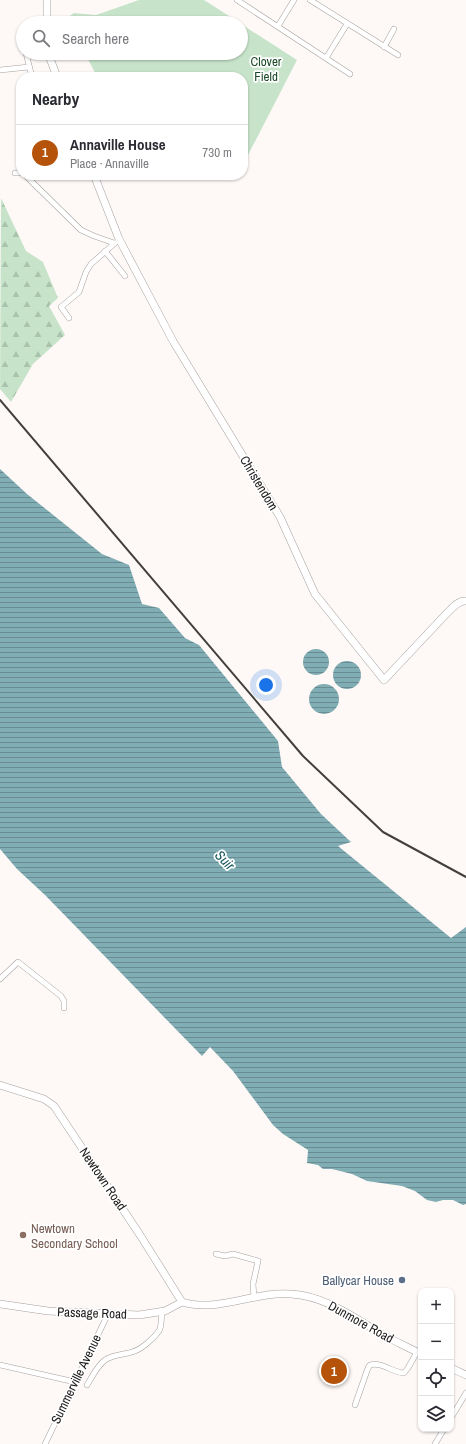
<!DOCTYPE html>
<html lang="en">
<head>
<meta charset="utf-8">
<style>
	:root { --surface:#fff; --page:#f2f2f3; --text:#2b2b33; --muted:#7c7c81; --line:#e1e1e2; --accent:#b45309 }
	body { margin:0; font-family:"Archivo Narrow",sans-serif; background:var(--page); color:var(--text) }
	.controls { position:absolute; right:12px; bottom:12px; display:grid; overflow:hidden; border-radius:8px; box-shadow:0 1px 3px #0004 }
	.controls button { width:36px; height:36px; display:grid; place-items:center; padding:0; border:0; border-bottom:1px solid var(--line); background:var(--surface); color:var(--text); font:20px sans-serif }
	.you { position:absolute; left:266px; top:685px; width:14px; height:14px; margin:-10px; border:3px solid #fff; border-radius:50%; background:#1a73e8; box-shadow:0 0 0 6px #1a73e833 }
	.badge { display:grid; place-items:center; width:26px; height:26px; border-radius:50%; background:var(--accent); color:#fff; font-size:13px; font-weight:700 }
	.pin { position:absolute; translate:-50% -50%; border:2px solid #fff; box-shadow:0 1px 4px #0006 }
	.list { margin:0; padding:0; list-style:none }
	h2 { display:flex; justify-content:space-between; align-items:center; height:52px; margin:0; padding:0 16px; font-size:17px }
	h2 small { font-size:13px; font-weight:400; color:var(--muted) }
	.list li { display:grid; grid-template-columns:26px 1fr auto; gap:12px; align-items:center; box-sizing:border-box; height:56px; padding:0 16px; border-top:1px solid var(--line) }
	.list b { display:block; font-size:15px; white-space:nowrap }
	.list p { margin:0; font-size:13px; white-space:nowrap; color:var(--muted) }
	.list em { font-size:13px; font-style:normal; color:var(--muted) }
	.icon { flex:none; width:22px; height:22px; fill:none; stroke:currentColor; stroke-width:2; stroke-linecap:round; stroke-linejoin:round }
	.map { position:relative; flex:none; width:466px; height:1444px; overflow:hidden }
	.search { position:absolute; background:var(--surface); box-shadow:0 1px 3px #0004; left:16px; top:16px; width:232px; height:44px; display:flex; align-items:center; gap:10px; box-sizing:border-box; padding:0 14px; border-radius:22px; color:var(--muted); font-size:15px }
	.panel { position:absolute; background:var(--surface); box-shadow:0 1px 3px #0004; left:16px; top:72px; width:232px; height:108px; border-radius:16px }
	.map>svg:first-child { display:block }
	.forest { fill:url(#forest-firs) }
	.park { fill:#c7e4ca }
	.water { fill:url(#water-rules) }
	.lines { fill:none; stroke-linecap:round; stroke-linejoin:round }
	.street-casing { stroke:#a5a09e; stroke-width:6 }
	.secondary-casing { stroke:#a5a09e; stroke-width:8 }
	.street { stroke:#fff; stroke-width:5 }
	.secondary { stroke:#fff; stroke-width:7 }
	.rail { stroke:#42403e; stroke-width:2 }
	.education-dot { fill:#8d6e63; stroke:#fff; stroke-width:1.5 }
	.service-dot { fill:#5c6f8a; stroke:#fff; stroke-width:1.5 }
	.labels { text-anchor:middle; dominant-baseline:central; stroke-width:3.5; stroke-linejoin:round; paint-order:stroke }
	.park-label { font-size:13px; fill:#1b4926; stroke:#fff }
	.street-label { font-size:13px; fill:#1d1b1a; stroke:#fff }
	.education-label { font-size:13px; fill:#785e54; stroke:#fff; text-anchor:start }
	.service-label { font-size:13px; fill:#4e5e75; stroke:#fff; text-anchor:end }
	.water-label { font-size:14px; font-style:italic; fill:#14535c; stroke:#fff }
</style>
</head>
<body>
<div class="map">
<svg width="466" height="1444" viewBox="0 0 466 1444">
	<defs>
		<pattern id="forest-firs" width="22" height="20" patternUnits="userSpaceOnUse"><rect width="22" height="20" fill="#c7e4ca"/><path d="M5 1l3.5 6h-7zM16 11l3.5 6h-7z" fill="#aac3ad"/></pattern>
		<pattern id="water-rules" width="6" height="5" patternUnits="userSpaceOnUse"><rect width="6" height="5" fill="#81adb4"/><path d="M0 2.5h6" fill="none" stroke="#698c92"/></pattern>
	</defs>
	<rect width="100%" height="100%" fill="#fef9f7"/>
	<path class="forest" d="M1,198l25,53 17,11 15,36 -9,8 16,29 -32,29 -22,38 -11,-13z"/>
	<path class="park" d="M139,0h65l36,23h-179v-1l13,-9 22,2z
		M241,24l56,36 -50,97 -4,-2v-78h-141l-7,-4 -10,-20h156z"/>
	<path class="water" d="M0,469l27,25 75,60 27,11 13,39 17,4 26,30 14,7 79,96 4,26 39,47 30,28 -13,4 113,92 15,-11v277l-3,1 -10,-5h-10l-7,2 -9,-2 -12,-9 -13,-5 -35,-5 -15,-7 -20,-5h-9l-5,-4 -11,-2 1,-13 -25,-16 -10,-9 -40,-54 -23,-24 -8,9 -157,-161 -28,-26 -17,-20z
		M303 662a13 13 0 1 1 26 0a13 13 0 1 1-26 0Z
		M333 675a14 14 0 1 1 28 0a14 14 0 1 1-28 0Z
		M309 699a15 15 0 1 1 30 0a15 15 0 1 1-30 0Z"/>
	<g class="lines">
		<g class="street-casing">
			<path id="street" d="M237,0l113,74
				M310,0l88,55
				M278,26l16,-26
				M384,47l10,-18
				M26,53l6,24
				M326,58l21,-34
				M0,70l29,-3
				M15,173h6
				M26,175l2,3 53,52 13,6 20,7
				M105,251l20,25
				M69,318l-8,-11 18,-15 7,-20 5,-8 24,-21
				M0,979l18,-17 43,34 3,5v7
				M216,1254l9,2 8,-2 25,7 -5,23 1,14
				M0,1365l75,17
				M87,1385c5,-8 10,-19 18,-25 9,-6 18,-5 27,-8 9,-2 22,-14 27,-21 3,-6 2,-13 3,-19
				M355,1405l13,-37 2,-3c11,-4 23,8 34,8l4,-5 9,-16
				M451,1418l15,-25
				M45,1444l63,-130
				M435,1444l9,-15"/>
		</g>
		<g class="secondary-casing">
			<path id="secondary" d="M47,0v23
				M48,53l9,24
				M94,175l25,64 54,102 107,176 35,77 69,86 64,-68c5,-5 11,-12 18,-11
				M0,1085l44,14 10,7 86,129 42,67
				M182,1302c37,11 72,-11 109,-8 33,2 59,21 86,37 14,9 29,15 44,23
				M0,1304l48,7 91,4 26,-4 17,-9
				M451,1368l15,7"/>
		</g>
		<use href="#street" class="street"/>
		<use href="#secondary" class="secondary"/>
		<path class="rail" d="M0,400l303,356 80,76 83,45"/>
	</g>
	<circle class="education-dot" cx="23" cy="1235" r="4"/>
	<circle class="service-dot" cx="402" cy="1280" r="4"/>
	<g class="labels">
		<g class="park-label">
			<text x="266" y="61">Clover<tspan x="266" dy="15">Field</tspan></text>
		</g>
		<g class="street-label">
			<text transform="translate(259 483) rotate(59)">Christendom</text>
			<text transform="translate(103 1179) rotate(56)">Newtown Road</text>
			<text transform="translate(92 1313) rotate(2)">Passage Road</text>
			<text transform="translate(361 1322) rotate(29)">Dunmore Road</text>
			<text transform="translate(76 1379) rotate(-64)">Summerville Avenue</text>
		</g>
		<g class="education-label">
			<text x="31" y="1228">Newtown<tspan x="31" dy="15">Secondary School</tspan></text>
		</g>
		<g class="service-label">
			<text x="394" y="1280">Ballycar House</text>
		</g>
		<g class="water-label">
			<text transform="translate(225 860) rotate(46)">Suir</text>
		</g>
	</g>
</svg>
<div class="controls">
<button>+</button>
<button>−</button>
<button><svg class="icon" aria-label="locate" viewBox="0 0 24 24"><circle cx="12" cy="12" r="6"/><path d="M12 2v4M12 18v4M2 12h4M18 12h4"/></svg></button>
<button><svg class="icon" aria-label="layers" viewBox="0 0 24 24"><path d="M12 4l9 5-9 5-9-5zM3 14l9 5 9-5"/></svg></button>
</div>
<div class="you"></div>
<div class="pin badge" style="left:334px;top:1371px">1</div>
<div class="search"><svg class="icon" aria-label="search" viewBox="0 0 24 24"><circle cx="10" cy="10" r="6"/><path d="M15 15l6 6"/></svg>Search here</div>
<section class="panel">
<h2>Nearby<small></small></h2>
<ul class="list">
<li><span class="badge">1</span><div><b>Annaville House</b><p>Place · Annaville</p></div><em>730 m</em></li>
</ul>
</section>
</div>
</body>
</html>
